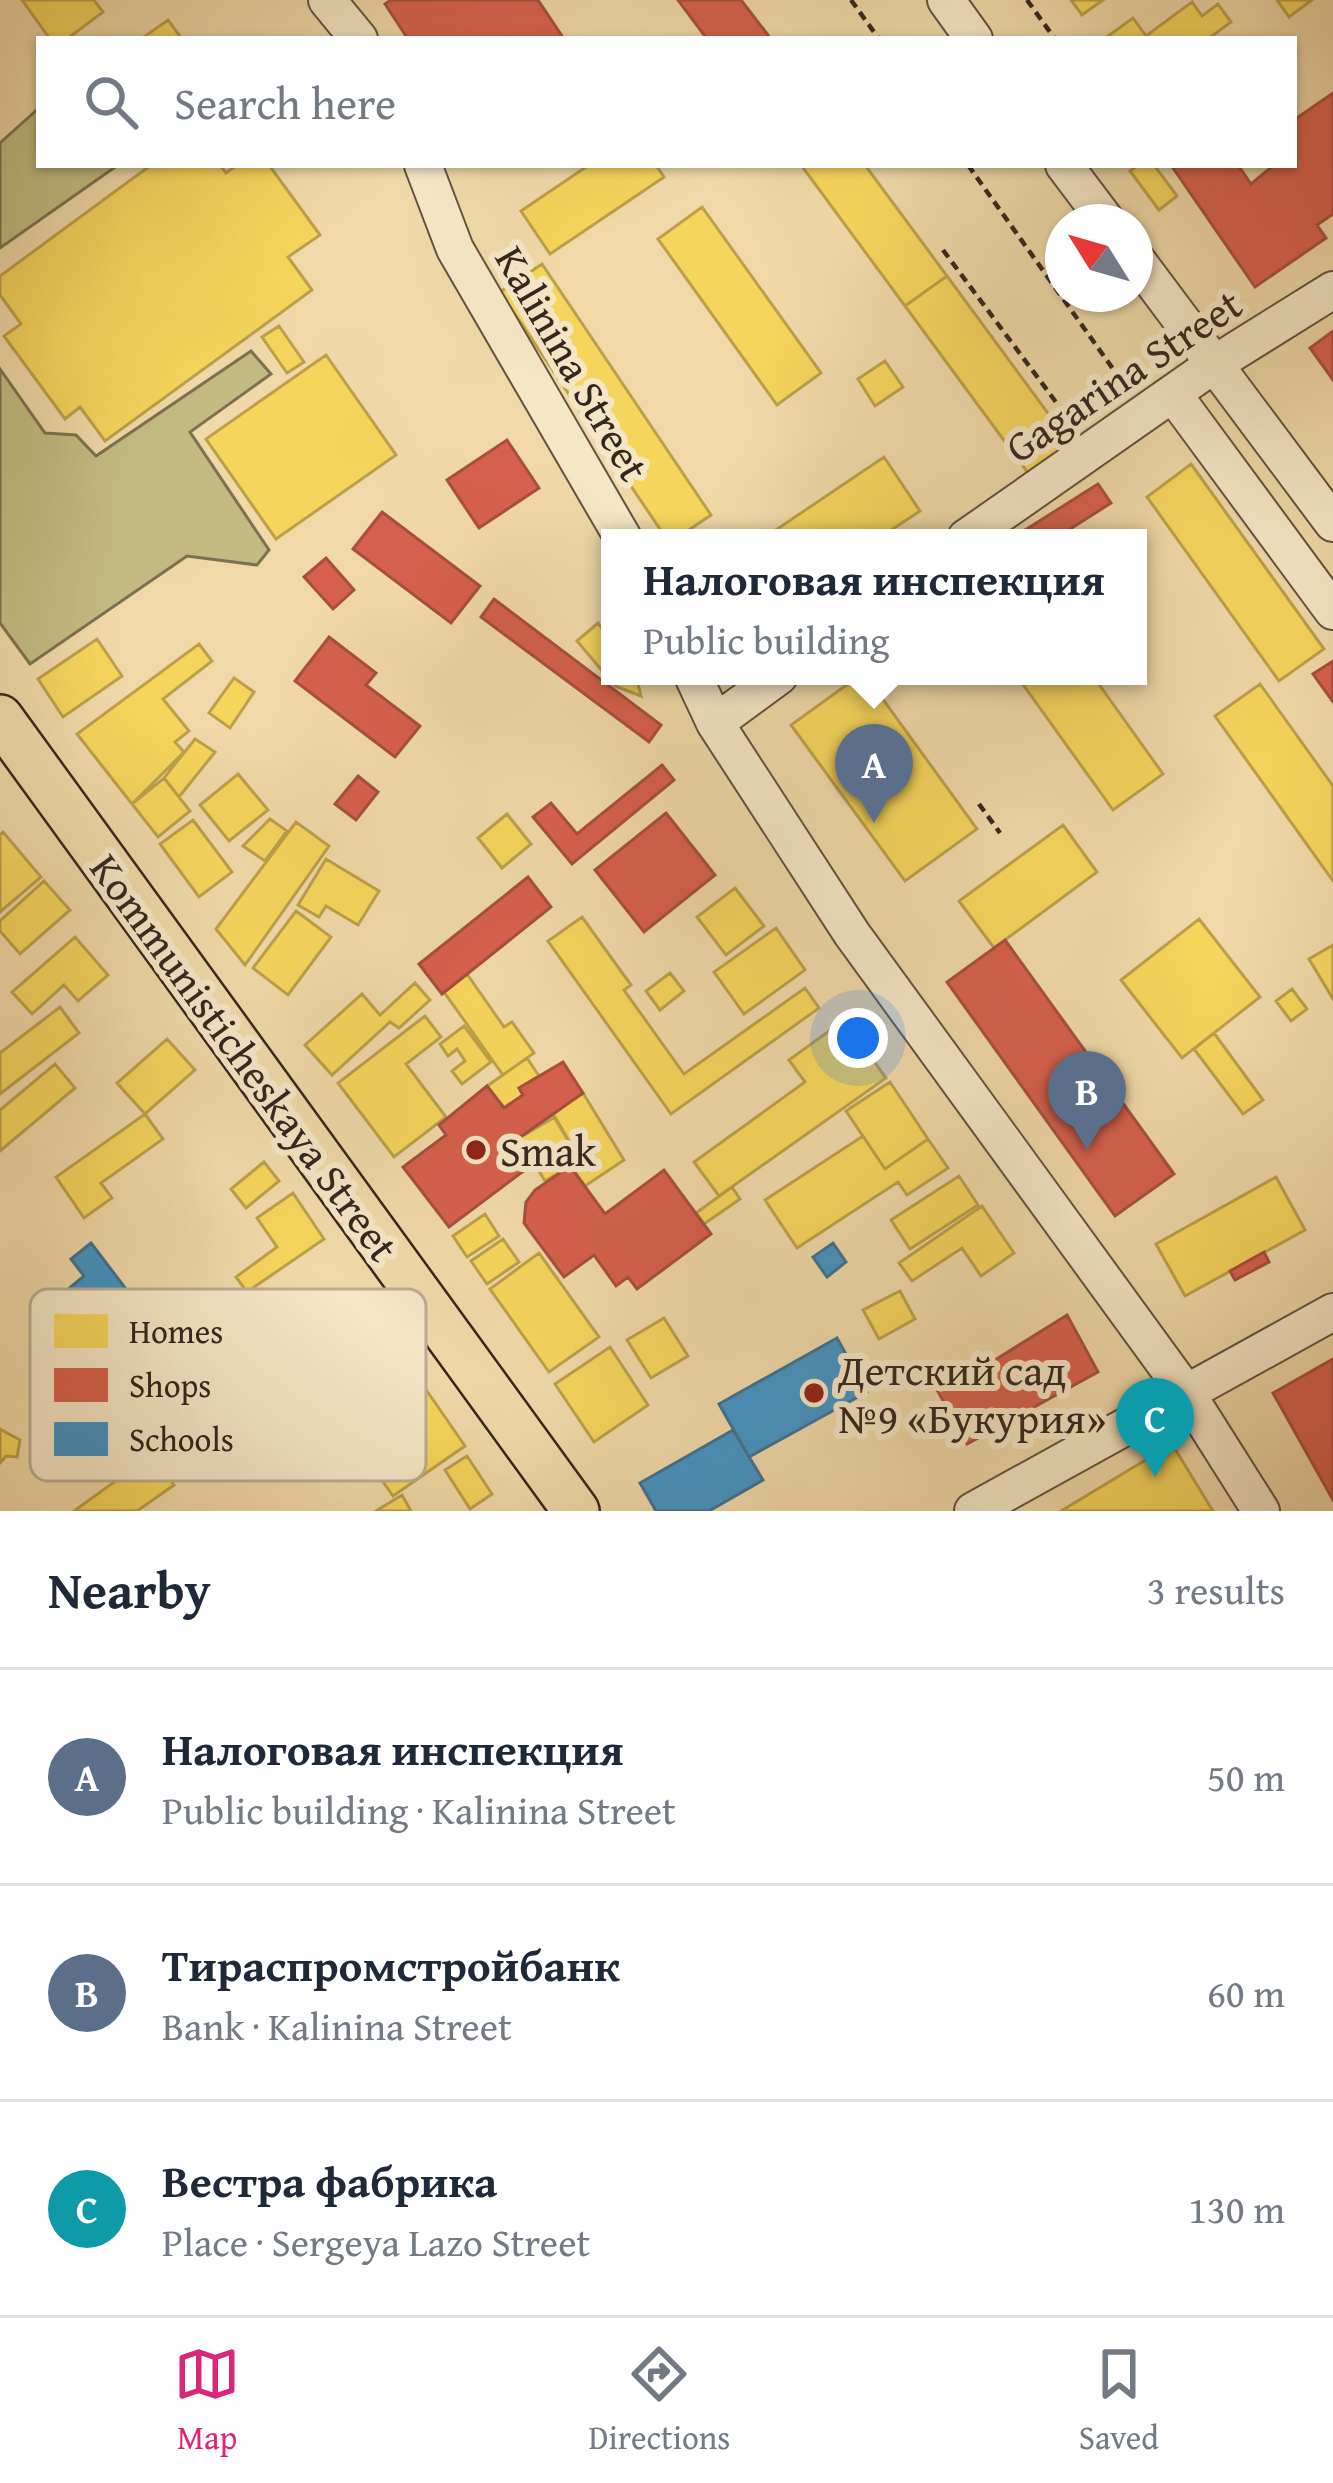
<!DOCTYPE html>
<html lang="en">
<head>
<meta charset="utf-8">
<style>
	:root { --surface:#fff; --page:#f2f2f3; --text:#1f2937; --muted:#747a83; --line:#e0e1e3; --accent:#db2777 }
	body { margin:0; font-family:"Gentium Book Plus",serif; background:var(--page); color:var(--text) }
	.compass { position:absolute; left:1045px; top:204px; width:108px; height:108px; border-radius:50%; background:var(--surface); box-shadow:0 3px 9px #0004; rotate:307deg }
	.you { position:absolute; left:858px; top:1038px; width:42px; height:42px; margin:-30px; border:9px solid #fff; border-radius:50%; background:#1a73e8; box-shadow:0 0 0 18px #1a73e833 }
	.badge { display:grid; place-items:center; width:78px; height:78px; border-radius:50%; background:var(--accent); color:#fff; font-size:39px; font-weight:700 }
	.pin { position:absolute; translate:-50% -99px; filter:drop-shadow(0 3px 6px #0008) }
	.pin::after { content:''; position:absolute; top:63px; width:42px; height:36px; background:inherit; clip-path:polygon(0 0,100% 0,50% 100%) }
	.popup { position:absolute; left:601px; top:529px; width:546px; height:156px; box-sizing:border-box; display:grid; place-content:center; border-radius:0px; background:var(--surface); filter:drop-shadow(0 3px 9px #0005); font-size:39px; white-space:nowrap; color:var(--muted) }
	.popup b { font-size:45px; color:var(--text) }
	.popup::after { content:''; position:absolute; left:50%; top:100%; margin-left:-24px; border:24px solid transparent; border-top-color:var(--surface) }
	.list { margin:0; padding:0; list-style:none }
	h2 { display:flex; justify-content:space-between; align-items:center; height:156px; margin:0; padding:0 48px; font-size:51px }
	h2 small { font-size:39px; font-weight:400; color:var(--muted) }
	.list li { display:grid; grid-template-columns:78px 1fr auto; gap:36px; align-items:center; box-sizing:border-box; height:216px; padding:0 48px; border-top:3px solid var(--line) }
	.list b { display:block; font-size:45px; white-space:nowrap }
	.list p { margin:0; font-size:39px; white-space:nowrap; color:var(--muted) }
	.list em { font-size:39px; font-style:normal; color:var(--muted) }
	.icon { flex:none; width:66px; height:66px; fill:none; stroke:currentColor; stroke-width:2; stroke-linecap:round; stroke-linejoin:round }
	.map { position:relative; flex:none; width:1333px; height:1511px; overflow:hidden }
	.search { position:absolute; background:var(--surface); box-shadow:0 3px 9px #0004; left:36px; right:36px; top:36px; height:132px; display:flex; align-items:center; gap:30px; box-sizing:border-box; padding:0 42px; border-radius:0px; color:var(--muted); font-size:45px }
	.sheet { height:804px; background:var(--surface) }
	nav { display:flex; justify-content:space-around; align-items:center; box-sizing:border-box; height:168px; border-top:3px solid var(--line); background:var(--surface); font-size:33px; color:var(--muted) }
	nav a { display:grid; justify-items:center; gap:6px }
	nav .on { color:var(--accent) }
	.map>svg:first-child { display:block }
	.green { fill:#c2bc82; stroke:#7c7150; stroke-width:3 }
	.homes { fill:#f6d55c; stroke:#bca049; stroke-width:3 }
	.shops { fill:#d6604d; stroke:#a64f3f; stroke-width:3 }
	.schools { fill:#4393c3; stroke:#3f7291; stroke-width:3 }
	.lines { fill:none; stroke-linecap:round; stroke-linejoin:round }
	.minor-casing { stroke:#645240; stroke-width:40 }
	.major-casing { stroke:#35261d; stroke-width:50 }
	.path { stroke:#35261d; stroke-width:4.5; stroke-dasharray:9 6; stroke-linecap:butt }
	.minor { stroke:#f5e6c6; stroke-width:36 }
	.major { stroke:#f0d8a8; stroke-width:45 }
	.poi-dot { fill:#8f2418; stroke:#f5e6c6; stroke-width:4.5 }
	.labels { text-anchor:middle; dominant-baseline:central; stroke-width:12; stroke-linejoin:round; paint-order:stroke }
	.street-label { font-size:42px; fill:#35261d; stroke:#f5e6c6 }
	.poi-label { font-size:42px; fill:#35261d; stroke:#f5e6c6; text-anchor:start }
	.key { fill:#f5e6c6; stroke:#bbac93; stroke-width:3 }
	.key-label { font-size:33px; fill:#35261d }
</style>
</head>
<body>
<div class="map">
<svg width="1333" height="1511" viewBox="0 0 1333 1511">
	<rect width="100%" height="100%" fill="#f0d8a8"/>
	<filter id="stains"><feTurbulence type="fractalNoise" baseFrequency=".00167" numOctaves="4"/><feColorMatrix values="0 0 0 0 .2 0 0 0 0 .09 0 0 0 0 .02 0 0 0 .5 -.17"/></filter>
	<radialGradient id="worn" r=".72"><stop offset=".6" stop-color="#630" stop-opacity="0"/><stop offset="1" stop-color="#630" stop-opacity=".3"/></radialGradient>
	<path class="green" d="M39,108v57h79l-118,83v-105z
		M251,351l20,23 -81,58 79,118 -12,15 -70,-9 -157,108 -30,-41v-254l45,64 31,2 20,21z"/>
	<path class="homes" d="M22,0h72l9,12 -36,27h-17z
		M1071,0h32l-21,15z
		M1277,0h35l-23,17z
		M1192,2l10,14 16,-12 13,18 -23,17h-104l29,-21 13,18z
		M168,20l14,19h-41z
		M151,165h69l6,8 11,-8h32l51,70 -32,22 24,33 -207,151 -25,-34 -15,12 -61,-83 17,-12 -21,-29v-19z
		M589,165h67l8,12 -114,77 -29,-43z
		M801,165h64l82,111 -42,30z
		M1138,165h16l23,31 -18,14 -29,-39z
		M702,207l119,166 -44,32 -119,-166z
		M542,264l169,251 -34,23h-11l-166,-246z
		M947,276l125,170 -41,31 -126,-171z
		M279,326l25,36 -17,11 -25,-36z
		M326,355l70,100 -120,84 -70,-100z
		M885,361l18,26 -28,19 -17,-27z
		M884,457l36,54 -41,27h-115z
		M1191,464l133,185 -45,32 -132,-184z
		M598,623l12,16v37h26l5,20 -26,-10 -38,-45z
		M97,639l25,37 -59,41 -25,-38z
		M199,644l13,17 -49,38 26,32 -14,11 9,10 -52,52 -55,-70z
		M859,676h7l111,153 -72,52 -114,-156z
		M1017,676h76l70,98 -50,36z
		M234,678l20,14 -24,36 -21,-15z
		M1260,684l73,102v95l-118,-165z
		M195,739l20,13 -36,45 -15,-19z
		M238,774l30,36 -39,31 -29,-36z
		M164,778l26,33 -32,26 -26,-33z
		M507,814l24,30 -29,24 -24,-30z
		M270,819l17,12 -22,30 -22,-15z
		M193,820l39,52 -33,25 -39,-53z
		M296,822l33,24 -84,119 -29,-36z
		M1063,825l34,47 -103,76 -35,-47z
		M3,832l38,45 -41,35v-77z
		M326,859l53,32 -21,34 -32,-19 -7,11 -21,-12z
		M44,881l26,29 -50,44 -20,-23v-10z
		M735,888l29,38 -38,29 -29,-38z
		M296,911l35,26 -43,58 -35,-27z
		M582,917l49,68 -7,5 60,84 121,-86 14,20 -148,106 -123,-173z
		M1199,919l61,78 -78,61 -61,-78z
		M776,928l29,42 -61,44 -30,-42z
		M75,937l33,38 -30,26 -14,-16 -32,29 -20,-22z
		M1333,945v54l-24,-40z
		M670,973l14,18 -24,19 -14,-19z
		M467,974l37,53 8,-5 22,31 -31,22 -59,-83z
		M415,983l15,17 -31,28 -9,-6 -58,53 -27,-30 57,-51 18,21z
		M1292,989l15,20 -16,12 -15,-20z
		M60,1007l19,26 -79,61v-41z
		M425,1016l16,21 -35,27 40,53 -52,40 -56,-74z
		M844,1020l42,58 -167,118 -25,-34 111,-80 -16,-22z
		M464,1026l27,36 -29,22 -10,-13 13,-10 -8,-12 -9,7 -8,-12z
		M1214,1033l49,67 -20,14 -49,-65z
		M167,1039l28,31 -50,44 -28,-31z
		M527,1058l12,18 -20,12 4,7 -19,13 -17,-22z
		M55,1064l20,24 -75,63v-41z
		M890,1082l38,57 -43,30 -39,-58z
		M583,1093l41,67 -39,26 -15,-20 10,-6 -29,-48z
		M145,1114l18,25 -62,44 11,15 -28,20 -28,-41z
		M555,1117l25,43 -35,21 -26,-43z
		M863,1136l22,33 43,-30 20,29 -41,27 -9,-13 -101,66 -32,-48z
		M264,1162l15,19 -33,27 -15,-19z
		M959,1176l19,29 -68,44 -19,-29z
		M1276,1177l29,53 -120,66 -29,-52z
		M732,1187l8,12 -36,25 -8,-11z
		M293,1193l31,46 -77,53 -11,-15 41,-30 -20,-29z
		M982,1206l32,47 -33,23 -19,-28 -50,33 -13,-18z
		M485,1214l14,22 -32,21 -14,-21z
		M503,1239l16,23 -32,22 -16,-23z
		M539,1253l60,84 -50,35 -59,-83z
		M900,1291l15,28 -36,20 -16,-29z
		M664,1318l24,38 -37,22 -24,-38z
		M61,1338l32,33 -22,21 -32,-33z
		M610,1347l38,58 -54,37 -39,-58z
		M416,1375l49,71 -72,50 -33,-47 26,-18 -4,-7 -68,46 -35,-22 27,-33 17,16z
		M66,1413l16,20 -30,25 -17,-20z
		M0,1429l20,11 -3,17 -11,-1 -6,7z
		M1172,1444l41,67h-152z
		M153,1454l21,31 -37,26h-63z
		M467,1456l25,38 -22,15 -25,-39z
		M402,1495l9,16h-35z"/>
	<path class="shops" d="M391,0h147l26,39h-156l-23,-35z
		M678,0h63l30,39h-64z
		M1333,93v121l-16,11 9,13 -71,49 -84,-122h67l13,19 23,-19h20v-45z
		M1333,331v49l-23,-32z
		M507,440l32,48 -60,40 -32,-48z
		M1098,484l13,19 -55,35h-30l-4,-6z
		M382,512l98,74 -29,37 -98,-74z
		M326,558l28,32 -21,19 -29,-32z
		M494,599l167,126 -12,17 -168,-125z
		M329,637l47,36 -10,12 54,41 -25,31 -100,-76z
		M1333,661v41l-20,-28z
		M662,765l12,15 -102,84 -39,-47 18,-14 26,31z
		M358,776l20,16 -22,28 -21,-16z
		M666,813l49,62 -71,57 -49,-62z
		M528,877l23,30 -109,87 -23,-30z
		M1005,940l169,234 -59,42 -168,-234z
		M563,1062l20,31 -64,45 15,25 -85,64 -46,-60 43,-32 -7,-10 48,-39 17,22 19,-13 -4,-7z
		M570,1166l35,48 59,-44 47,64 -74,55 -9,-12 -12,9 -22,-31 -30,22 -40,-54 2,-21 9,-12z
		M1264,1252l5,10 -34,18 -5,-9z
		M1067,1315l31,57 -131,72 -32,-58 32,-17 4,6z
		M1333,1359v141l-60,-107z"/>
	<path class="schools" d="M91,1243l92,121 -20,16 -16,-20 -22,18 -64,-83 23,-19 -13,-17z
		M833,1243l13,19 -19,15 -14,-20z
		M837,1338l30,54 -118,65 -30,-53z
		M733,1430l30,50 -54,31h-53l-16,-28z"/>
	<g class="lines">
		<g class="minor-casing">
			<path id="minor" d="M327,0l32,39
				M946,0l28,39
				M423,165l32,84 168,289
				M1064,165l43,57
				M1135,258l198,265
				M1173,394l160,217
				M966,538l250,-175 117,-73
				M693,676l22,47 137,211 335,460 74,117
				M715,723l64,-47
				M973,1511l360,-199"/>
		</g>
		<g class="major-casing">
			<path id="major" d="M0,718l576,793"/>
		</g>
		<path class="path" d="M851,0l28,39
			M1027,0l28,39
			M968,165l160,225
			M943,250l130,175
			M979,804l21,29"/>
		<use href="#minor" class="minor"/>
		<use href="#major" class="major"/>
	</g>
	<g class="poi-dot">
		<circle cx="476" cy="1150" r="12"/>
		<circle cx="814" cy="1393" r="12"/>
	</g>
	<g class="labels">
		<g class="street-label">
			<text transform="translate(573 363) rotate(60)">Kalinina Street</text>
			<text transform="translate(1123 375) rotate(-34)">Gagarina Street</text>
			<text transform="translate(245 1057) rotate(54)">Kommunisticheskaya Street</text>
		</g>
		<g class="poi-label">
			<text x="500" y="1150">Smak</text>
			<text x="838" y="1369">Детский сад<tspan x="838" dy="48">№9 «Букурия»</tspan></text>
		</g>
	</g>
	<rect x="30" y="1289" width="396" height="192" rx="18" class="key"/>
	<rect x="54" y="1314" width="54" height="34" fill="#f6d55c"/>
	<rect x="54" y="1368" width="54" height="34" fill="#d6604d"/>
	<rect x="54" y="1422" width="54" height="34" fill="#4393c3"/>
	<g class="key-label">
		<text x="129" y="1343">Homes</text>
		<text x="129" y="1397">Shops</text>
		<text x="129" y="1451">Schools</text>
	</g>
	<rect width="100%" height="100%" filter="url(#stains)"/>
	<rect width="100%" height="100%" fill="url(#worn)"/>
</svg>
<svg class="compass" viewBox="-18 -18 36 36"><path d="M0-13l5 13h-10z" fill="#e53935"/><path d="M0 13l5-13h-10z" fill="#747a83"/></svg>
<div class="you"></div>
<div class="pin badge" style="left:874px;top:823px;background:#5c6f8a">A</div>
<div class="popup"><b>Налоговая инспекция</b>Public building</div>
<div class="pin badge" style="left:1087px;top:1150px;background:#5c6f8a">B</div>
<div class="pin badge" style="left:1155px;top:1477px;background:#0f9aa8">C</div>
<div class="search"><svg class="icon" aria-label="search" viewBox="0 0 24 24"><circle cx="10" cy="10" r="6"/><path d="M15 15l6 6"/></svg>Search here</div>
</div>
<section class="sheet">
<h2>Nearby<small>3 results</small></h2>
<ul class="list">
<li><span class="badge" style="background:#5c6f8a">A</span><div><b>Налоговая инспекция</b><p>Public building · Kalinina Street</p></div><em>50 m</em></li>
<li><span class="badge" style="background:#5c6f8a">B</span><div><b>Тираспромстройбанк</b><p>Bank · Kalinina Street</p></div><em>60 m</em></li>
<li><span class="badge" style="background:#0f9aa8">C</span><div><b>Вестра фабрика</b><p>Place · Sergeya Lazo Street</p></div><em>130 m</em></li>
</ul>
</section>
<nav>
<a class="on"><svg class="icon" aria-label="map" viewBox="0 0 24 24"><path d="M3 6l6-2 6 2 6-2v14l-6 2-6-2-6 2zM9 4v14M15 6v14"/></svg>Map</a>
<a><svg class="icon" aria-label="directions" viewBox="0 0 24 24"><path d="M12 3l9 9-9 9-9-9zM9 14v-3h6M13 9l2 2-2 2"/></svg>Directions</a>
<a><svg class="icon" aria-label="saved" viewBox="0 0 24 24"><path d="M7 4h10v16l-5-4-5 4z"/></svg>Saved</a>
</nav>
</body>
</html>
